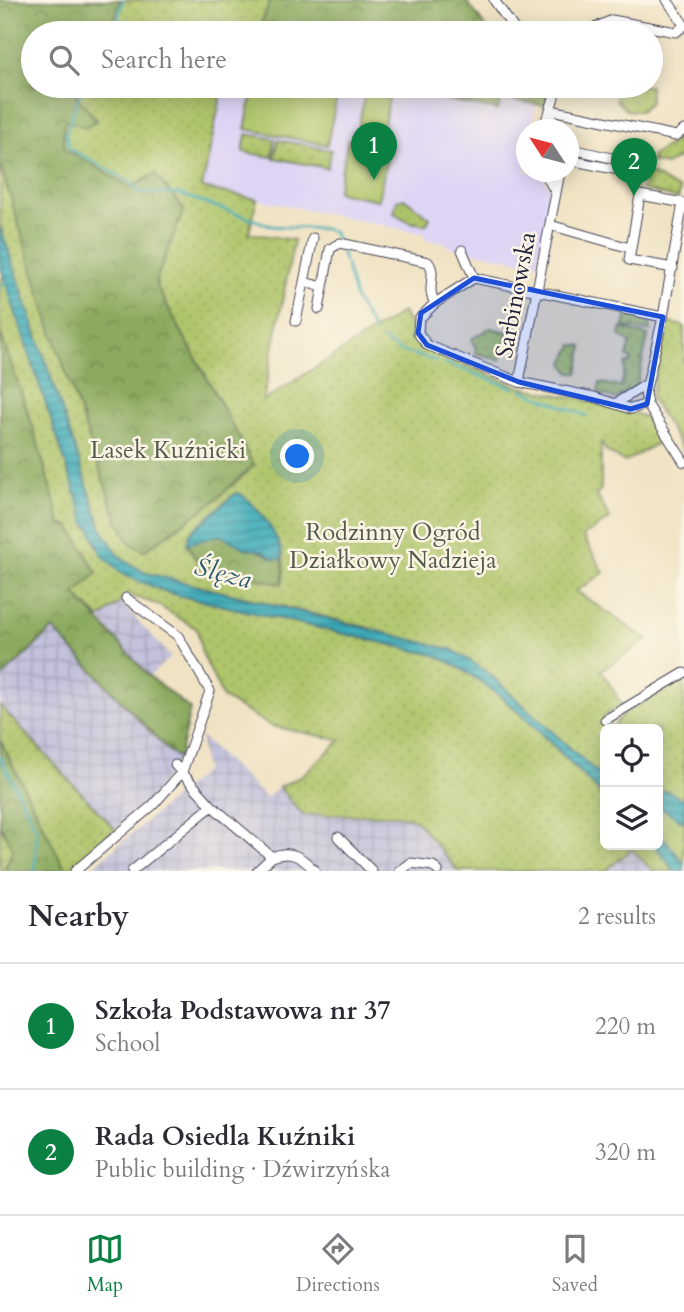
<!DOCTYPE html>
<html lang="en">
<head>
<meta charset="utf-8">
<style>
	:root { --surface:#fff; --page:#f7f7f7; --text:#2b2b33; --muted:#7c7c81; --line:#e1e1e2; --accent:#0b8043 }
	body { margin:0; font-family:Cardo,serif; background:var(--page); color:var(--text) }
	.controls { position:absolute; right:21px; bottom:21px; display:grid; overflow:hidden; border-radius:10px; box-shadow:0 4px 18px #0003 }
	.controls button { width:63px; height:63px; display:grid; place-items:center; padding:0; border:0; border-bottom:2px solid var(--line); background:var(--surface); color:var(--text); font:35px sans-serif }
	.compass { position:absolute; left:516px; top:119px; width:63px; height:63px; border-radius:50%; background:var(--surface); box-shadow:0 4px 18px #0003; rotate:306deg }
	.you { position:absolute; left:298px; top:457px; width:24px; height:24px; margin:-18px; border:5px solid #fff; border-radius:50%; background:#1a73e8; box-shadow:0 0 0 10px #1a73e833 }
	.badge { display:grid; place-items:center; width:46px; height:46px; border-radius:50%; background:var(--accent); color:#fff; font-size:23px; font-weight:700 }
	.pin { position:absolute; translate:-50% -58px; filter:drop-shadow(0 2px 4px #0008) }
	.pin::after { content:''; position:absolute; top:37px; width:24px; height:21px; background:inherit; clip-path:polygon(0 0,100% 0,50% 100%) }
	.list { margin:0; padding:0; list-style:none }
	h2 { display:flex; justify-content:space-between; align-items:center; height:91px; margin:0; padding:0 28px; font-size:30px }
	h2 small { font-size:23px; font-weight:400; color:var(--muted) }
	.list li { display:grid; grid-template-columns:46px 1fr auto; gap:21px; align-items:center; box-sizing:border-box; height:126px; padding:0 28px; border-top:2px solid var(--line) }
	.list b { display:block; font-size:26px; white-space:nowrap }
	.list p { margin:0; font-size:23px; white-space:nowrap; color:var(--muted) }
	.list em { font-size:23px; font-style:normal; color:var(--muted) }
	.icon { flex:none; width:38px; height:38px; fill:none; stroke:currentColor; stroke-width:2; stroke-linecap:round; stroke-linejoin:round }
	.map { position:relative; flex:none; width:684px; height:871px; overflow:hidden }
	.search { position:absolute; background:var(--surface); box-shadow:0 4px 18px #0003; left:21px; right:21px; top:21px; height:77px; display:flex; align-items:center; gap:18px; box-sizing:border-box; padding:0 24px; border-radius:38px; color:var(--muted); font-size:26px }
	.sheet { height:343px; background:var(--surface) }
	nav { display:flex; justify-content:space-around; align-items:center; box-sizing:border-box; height:98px; border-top:2px solid var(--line); background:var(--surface); font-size:19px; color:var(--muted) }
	nav a { display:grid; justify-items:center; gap:4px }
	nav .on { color:var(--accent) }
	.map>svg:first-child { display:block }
	.built { fill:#ded5f5 }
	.industrial { fill:url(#industrial-grid) }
	.green { fill:url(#green-dots); stroke:#687452; stroke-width:2; fill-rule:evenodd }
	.forest { fill:url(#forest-crowns); stroke:#56664c; stroke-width:2 }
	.pitch { fill:#afc56a; stroke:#687452; stroke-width:2 }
	.water { fill:url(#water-rules); stroke:#2e667a; stroke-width:2 }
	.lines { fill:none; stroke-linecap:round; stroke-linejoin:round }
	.stream { stroke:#3babb8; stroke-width:2.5 }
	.minor-casing { stroke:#413f50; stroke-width:11 }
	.minor { stroke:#fff; stroke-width:9 }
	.marked { fill:#1d4ed8; fill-opacity:0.2; stroke:#1d4ed8; stroke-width:5; stroke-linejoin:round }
	.labels { text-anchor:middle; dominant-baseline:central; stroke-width:5; stroke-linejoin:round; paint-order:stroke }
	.street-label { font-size:24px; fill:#22223b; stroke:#fcf5e5 }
	.park-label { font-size:24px; fill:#535b4b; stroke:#fcf5e5 }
	.water-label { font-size:26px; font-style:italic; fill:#2c596d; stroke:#fcf5e5 }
</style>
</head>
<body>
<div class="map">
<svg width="684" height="871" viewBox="0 0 684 871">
	<defs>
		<pattern id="industrial-grid" width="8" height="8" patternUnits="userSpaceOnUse" patternTransform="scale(1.75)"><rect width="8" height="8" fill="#c3c1db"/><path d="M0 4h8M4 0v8" fill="none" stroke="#a7a6bd"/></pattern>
		<pattern id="green-dots" width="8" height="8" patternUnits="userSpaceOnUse" patternTransform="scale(1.75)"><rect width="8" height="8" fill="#afc56a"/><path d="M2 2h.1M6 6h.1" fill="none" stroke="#96a95d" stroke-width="1.8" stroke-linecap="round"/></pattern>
		<pattern id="forest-crowns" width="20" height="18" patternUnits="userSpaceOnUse" patternTransform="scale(1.75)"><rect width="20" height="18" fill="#8baa5e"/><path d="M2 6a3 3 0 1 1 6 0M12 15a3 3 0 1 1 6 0" fill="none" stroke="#718a4f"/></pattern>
		<pattern id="water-rules" width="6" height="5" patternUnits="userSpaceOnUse" patternTransform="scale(1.75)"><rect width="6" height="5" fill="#3babb8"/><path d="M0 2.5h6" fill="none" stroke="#318b97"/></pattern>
	</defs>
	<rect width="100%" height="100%" fill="#fcf5e5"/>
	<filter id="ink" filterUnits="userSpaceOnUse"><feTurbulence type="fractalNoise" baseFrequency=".0143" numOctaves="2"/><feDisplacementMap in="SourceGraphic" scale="14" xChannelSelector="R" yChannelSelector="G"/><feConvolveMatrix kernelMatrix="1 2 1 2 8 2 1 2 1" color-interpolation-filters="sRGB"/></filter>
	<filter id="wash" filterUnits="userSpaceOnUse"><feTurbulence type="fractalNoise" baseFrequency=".00686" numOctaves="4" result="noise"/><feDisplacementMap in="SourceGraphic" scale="28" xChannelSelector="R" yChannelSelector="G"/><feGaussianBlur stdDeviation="1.57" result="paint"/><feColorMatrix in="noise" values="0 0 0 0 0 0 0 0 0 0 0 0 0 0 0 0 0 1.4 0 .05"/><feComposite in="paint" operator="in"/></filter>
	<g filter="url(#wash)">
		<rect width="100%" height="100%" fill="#f0e3c4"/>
		<path class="built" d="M223,86h151l123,24 3,-12 36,7 -5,24 -5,1v42h14l11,19 -14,74 -88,-18 -4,-5 -20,-2v-6l-223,-46z"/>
		<path class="industrial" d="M121,602l50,55 -22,19 -49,-57z
			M53,629l116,122 10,7 -33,46 -31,25 -115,-123v-27z
			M200,736l66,62 13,-11 24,28h96l17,5 43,51h-371l117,-100z
			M632,848l21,23h-48z"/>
		<path class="green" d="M120,0h151l-14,33h-146z
			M81,86h142l-21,102 55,11 -8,34 45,7 -31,161 140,-89 17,35 101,40 97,20c26,12 30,4 44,33l-37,22 -19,-11 -5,-10v49l-5,4 14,25 -27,17 21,37 -28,18 72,49 -47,30 21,35 -19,11 9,12 10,-13 62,-37v122l-16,-9 -10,1v-63h-53v51l-119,-109 -120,-44 -220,-54c-19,-9 -35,-21 -43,-41l-103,-306v-62l53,171 64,184 13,24 14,8 69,-49 41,-37 -99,-182 29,-74 -52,-21 -67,-39 -2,-17 2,-11 32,-1 -21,-24zM236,493l37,40 10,22 1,17 -97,-28 3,-11z
			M617,86h33v16l-10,9 -14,-1 -10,-10z
			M246,134l29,5 -3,18 -29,-5z
			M684,136v19l-18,10 -15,-3 1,-6z
			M278,140l53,10 -4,18 -53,-10z
			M648,173c13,3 19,13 32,16l-2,10 -36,-10z
			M404,198l26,20 -4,7 -16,-3 -16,-9 3,-13z
			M4,277l83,249h2l9,22 26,27 45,18 266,62c67,30 118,92 170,142v48h50l19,26h-21l-21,-22 -27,22h-147l-42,-51 -18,-5h-95l-24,-28 21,-10 41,-37 -70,-14 -48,-28 -21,-45 -5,-24 -41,-25 -27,-9 -29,24 -26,-25 23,-21 -27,-47 -9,-1 -28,-98 -33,-95v-52z
			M627,313l23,4v14l-26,-4z
			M666,322l18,4v125l-33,-53z
			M490,328l18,4 -7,28 -26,-7 1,-5 -5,-9z
			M622,328l26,8 -11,49 -21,14 -18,-6 2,-10 21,4 5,-24 4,1 1,-6 -4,-1 3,-14 -10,-8z
			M573,345l10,1 -5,27h-8l-6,-10z
			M0,706l115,123 -49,42 -66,-131z
			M658,806l26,16v41l-26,-32z
			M0,825l13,24 -9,22h-4z"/>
		<path class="forest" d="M0,0h120l-9,33h-78v53h48l-5,10 21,24 -12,7 -20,-6 -2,11 2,17 66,38 24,-13 29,35 -29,74 99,182 -41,37 -69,49 -14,-8 -13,-24 -64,-184 -53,-171z
			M271,0h195l24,33h25h-258z
			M374,86h162l8,11 6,-1 -4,10 -45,-8 -3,12z
			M0,332l33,95 28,98 9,1 27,47 -22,21 74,82 41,33 -11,49 -10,-7 -116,-122 -53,50z
			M215,535c6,0 55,20 59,24h8l2,12 -2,13 -81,-17 -14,-23z
			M0,740l66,131h-62l9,-22 -13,-24z"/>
		<path class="pitch" d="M254,86h58l26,5 -11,54 -82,-16z
			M365,93l24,5 -8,41 -24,-5z
			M348,140l41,9 -11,51 -41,-8z"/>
		<path class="water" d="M0,226l103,306 18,26 25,15 307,77 33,21 119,109v17c-52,-50 -103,-112 -170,-142l-266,-62 -45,-18 -22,-20 -13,-29 -2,1 -87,-261z
			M236,493c16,2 49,51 46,66h-8l-11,-8 -16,-2 -27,-14 -33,9 3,-11z
			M668,791l16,9v22l-26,-16v-14z
			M658,831l26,32v8h-10l-19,-26h3z"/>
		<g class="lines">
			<path class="stream" d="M114,33l9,-33
				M77,101l8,-15
				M76,104l-10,29 3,15 63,35 6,9 41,2 93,32 53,3 8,3 4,8
				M341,249l3,12
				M346,265l10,36 18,30
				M0,287l8,-7
				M381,339l19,12 37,10
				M445,363l69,25
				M522,390l65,26
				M0,757l37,73 -2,41"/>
		</g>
	</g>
	<g filter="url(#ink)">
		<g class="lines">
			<g class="minor-casing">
				<path id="minor" d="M494,0l23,33
					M667,0l17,25
					M594,28l18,-8 64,12 8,-6
					M551,110l125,26 8,-6
					M547,117l5,1 7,12
					M544,130l10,-33 -5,-11
					M569,160l75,15 2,-9 -74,-17
					M556,193l4,-21
					M683,203l-20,114 -18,76 2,11 37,58
					M550,225l80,23
					M462,250l12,28
					M673,268l-44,-8 11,-65 44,8
					M304,282l9,-44
					M319,309l11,-60 10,-6 88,19c10,12 -3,25 7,41
					M296,321l8,-39 19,5
					M519,382l37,-189 -12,-21
					M616,403l31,-19
					M647,404l-16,5 -37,-12 -75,-15 -92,-37 -9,-12 1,-14 16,-16 39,-25 189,39
					M605,720l79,-47
					M175,765l37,41 60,51c19,-8 30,0 43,14
					M338,837l34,34
					M75,871l78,-66 29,-33 28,-81 -32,-55 -52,-38
					M132,871l80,-65
					M257,871l15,-14
					M400,871l11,-8 22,3 5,5"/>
			</g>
			<use href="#minor" class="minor"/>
		</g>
	</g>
	<path class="marked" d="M474,278l189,39 -16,87 -16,5 -112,-27 -92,-37 -9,-12 3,-20z"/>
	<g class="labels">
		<g class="street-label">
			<text transform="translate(516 295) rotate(-79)">Sarbinowska</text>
		</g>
		<g class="park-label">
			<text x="168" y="450">Lasek Kuźnicki</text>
			<text x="393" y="532">Rodzinny Ogród<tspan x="393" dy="28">Działkowy Nadzieja</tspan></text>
		</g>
		<g class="water-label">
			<text transform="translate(223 573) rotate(14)">Ślęza</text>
		</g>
	</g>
</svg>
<div class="controls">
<button><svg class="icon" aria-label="locate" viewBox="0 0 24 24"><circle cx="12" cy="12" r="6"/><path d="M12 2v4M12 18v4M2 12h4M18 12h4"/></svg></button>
<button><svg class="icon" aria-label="layers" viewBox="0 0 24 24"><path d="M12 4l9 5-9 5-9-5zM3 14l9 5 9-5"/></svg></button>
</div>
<svg class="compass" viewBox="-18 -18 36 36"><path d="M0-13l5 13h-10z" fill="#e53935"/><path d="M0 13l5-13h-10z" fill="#7c7c81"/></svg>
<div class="you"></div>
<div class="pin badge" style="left:374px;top:180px">1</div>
<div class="pin badge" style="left:634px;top:196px">2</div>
<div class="search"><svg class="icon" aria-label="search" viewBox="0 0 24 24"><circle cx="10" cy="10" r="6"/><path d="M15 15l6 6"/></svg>Search here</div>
</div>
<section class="sheet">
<h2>Nearby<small>2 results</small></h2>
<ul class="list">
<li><span class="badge">1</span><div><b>Szkoła Podstawowa nr 37</b><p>School</p></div><em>220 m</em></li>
<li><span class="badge">2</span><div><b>Rada Osiedla Kuźniki</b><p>Public building · Dźwirzyńska</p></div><em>320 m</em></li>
</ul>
</section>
<nav>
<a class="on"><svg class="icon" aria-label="map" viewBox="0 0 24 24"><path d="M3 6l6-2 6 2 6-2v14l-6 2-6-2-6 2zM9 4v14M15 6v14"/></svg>Map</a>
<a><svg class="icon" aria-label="directions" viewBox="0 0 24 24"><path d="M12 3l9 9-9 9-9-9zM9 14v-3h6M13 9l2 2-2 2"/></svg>Directions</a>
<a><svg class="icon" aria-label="saved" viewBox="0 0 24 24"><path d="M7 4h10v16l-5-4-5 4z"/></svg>Saved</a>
</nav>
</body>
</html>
